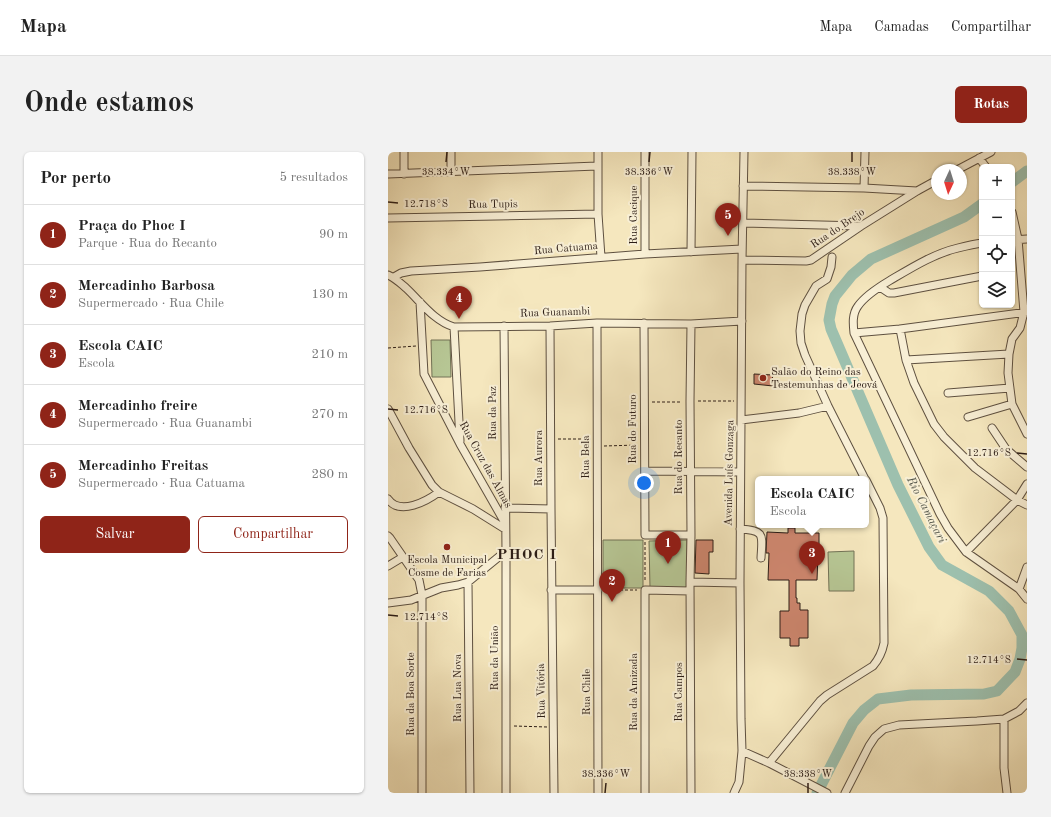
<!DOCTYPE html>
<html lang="pt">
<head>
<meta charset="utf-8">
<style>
	:root { --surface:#fff; --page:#f2f2f2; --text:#222; --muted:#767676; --line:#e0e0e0; --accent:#8f2418 }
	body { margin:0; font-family:"Old Standard TT",serif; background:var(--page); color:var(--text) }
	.controls { position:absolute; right:12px; top:12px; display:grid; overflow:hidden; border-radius:6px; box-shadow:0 1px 3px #0004 }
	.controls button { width:36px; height:36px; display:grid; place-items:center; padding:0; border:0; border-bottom:1px solid var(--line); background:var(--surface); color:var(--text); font:20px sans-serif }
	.compass { position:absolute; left:543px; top:12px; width:36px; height:36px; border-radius:50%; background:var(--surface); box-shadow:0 1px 3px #0004; rotate:184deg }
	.you { position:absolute; left:256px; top:331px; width:14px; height:14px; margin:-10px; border:3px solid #fff; border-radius:50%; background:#1a73e8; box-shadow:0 0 0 6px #1a73e833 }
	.badge { display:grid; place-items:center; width:26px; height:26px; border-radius:50%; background:var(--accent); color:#fff; font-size:13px; font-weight:700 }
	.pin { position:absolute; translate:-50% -33px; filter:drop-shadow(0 1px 2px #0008) }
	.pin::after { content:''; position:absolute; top:21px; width:14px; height:12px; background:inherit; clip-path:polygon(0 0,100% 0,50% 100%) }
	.popup { position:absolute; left:367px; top:324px; width:114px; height:52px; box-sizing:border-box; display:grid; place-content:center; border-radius:6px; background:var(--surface); filter:drop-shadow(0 1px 3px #0005); font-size:13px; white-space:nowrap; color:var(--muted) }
	.popup b { font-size:15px; color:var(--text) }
	.popup::after { content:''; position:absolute; left:50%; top:100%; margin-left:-8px; border:8px solid transparent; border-top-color:var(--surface) }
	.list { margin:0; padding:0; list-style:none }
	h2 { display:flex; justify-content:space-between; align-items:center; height:52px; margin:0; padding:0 16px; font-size:17px }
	h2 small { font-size:13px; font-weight:400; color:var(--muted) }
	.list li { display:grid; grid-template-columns:26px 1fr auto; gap:12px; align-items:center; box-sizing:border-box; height:60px; padding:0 16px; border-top:1px solid var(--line) }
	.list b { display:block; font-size:15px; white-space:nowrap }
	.list p { margin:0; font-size:13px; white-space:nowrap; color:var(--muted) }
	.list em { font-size:13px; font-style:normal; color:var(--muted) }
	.actions { display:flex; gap:8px; padding:12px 16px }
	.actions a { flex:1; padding:9px 0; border:1px solid var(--accent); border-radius:6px; text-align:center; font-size:14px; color:var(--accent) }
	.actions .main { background:var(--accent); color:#fff }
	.icon { flex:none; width:22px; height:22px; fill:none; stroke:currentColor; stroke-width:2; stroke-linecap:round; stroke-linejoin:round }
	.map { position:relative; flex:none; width:639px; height:641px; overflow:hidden; border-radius:6px }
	header { display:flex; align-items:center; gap:24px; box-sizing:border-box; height:56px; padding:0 20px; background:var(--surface); border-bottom:1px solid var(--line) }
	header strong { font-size:19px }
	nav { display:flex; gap:22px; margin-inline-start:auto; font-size:14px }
	.intro { display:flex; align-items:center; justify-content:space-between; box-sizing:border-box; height:96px; padding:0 24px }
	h1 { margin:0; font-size:28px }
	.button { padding:10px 18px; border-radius:6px; background:var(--accent); color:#fff; font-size:14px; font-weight:700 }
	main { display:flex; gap:24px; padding:0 24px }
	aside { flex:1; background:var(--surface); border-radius:6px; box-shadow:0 1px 3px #0004 }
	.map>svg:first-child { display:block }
	.green { fill:#b7c795; stroke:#727256 }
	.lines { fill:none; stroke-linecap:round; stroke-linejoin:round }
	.river { stroke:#9dc0ae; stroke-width:11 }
	.building { fill:#cd866e; stroke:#2c1d16 }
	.minor-casing { stroke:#5e5040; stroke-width:9 }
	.path { stroke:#2c1d16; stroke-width:1; stroke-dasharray:3 2; stroke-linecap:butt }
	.minor { stroke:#f8efd5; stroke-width:7 }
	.ticks { fill:none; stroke:#2c1d16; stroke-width:1.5 }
	.poi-dot { fill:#8f2418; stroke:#f8efd5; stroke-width:1.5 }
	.labels { text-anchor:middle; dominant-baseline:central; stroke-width:4; stroke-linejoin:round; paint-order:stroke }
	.street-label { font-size:11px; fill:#2c1d16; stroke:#f8efd5 }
	.poi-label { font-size:11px; fill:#2c1d16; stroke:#f8efd5; text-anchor:start }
	.water-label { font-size:12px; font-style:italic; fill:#54564b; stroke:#f8efd5 }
	.district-label { font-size:15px; font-weight:bold; letter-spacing:1px; fill:#2c1d16; stroke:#f8efd5 }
	.ticks-label { font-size:10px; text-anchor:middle; fill:#2c1d16; stroke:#f8efd5; stroke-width:4; stroke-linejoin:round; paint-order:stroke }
</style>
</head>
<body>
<header>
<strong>Mapa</strong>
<nav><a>Mapa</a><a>Camadas</a><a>Compartilhar</a></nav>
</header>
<div class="intro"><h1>Onde estamos</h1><a class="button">Rotas</a></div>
<main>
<aside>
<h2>Por perto<small>5 resultados</small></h2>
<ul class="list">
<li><span class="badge">1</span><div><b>Praça do Phoc I</b><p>Parque · Rua do Recanto</p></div><em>90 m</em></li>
<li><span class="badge">2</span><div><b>Mercadinho Barbosa</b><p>Supermercado · Rua Chile</p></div><em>130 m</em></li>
<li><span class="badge">3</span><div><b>Escola CAIC</b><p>Escola</p></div><em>210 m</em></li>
<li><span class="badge">4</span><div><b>Mercadinho freire</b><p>Supermercado · Rua Guanambi</p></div><em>270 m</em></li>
<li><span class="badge">5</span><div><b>Mercadinho Freitas</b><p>Supermercado · Rua Catuama</p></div><em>280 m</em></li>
</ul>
<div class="actions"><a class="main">Salvar</a><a>Compartilhar</a></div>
</aside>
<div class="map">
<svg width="639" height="641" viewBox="0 0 639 641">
	<rect width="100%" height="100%" fill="#f5e7be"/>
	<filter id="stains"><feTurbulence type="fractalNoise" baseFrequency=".005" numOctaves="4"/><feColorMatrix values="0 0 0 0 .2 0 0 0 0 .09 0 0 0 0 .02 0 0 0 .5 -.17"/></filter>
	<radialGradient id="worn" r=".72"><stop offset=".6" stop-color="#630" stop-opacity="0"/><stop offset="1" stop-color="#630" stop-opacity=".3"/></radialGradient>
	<path class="green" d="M43,188h19l1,37h-19z
		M215,388h40v48h-40z
		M299,388v48h-37l-1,-47z
		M466,399v40h-25l-1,-39z"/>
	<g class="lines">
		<path class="river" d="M624,30l15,-11
			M429,641l36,-70 11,-13 14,-11 33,-4 73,-1 13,-3 18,-19 5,-13 2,-11v-13l-13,-24 -20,-20 -47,-26 -13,-18 -31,-62 -67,-156 -2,-9 3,-16 3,-8 17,-21 19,-16 93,-42 18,-13"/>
	</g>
	<path class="building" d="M366,222l19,1 -1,5 1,6 -19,-2z
		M400,376h7v5h24v21h-1l-1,26h-21v18h1v5h3v7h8v28h-9v8h-9v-8h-10v-27h9v-31h-21l1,-27h-3l1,-21 21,1z
		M308,388h17v12h-4v22l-14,-1z"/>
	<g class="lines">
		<g class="minor-casing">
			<path id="minor" d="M16,0v22
				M63,0v20
				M210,0v62l3,43
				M591,6l7,9
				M569,18l34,-18
				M0,22l209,-8
				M355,34l121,2 53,3
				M476,36l1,-36
				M624,60l6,27 6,73 -4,16 -8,11 -3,15 -1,19 4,31 15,30
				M0,66l210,-4
				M355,71l118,3
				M624,88l15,-1
				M594,91c-8,1 -16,3 -24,5 -25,6 -47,20 -69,33 -10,6 -24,15 -31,25 -6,8 -5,18 -4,27l86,181 8,14 18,24 53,37 8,10
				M303,100l1,-100
				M257,102v-102
				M444,105l-1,10 -4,12 -11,7 -11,19 -3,9 -2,17 1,12 4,12 23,51 37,73
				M354,108l64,1 5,-1 50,-34 56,-35 20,-11
				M0,123c7,3 12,8 18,13 15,14 28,33 48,39l96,-1 47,-3 94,1 51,-3
				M6,125l7,-4 10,-2 69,-4 165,-13 97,-5
				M492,135l9,6h5l88,-17
				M32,150l4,72 36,70 45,79
				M209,171l1,470
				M256,171l1,212h46
				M116,174l2,225v242
				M162,174l1,183 3,284
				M66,175l6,114
				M512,177l6,31 8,23 20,41 10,13 31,31 42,32 10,5
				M466,181l46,-4 127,-17
				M518,208l103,-6
				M560,241l62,-5
				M0,257l21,39 23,37 7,7 34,17 32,20
				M580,265l44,-13
				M353,268l58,-7 29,-7
				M604,276l14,21 21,18
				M257,319l95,1
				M0,347c12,17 39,2 51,-7
				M117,356l46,1
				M352,377c26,1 22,7 21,29
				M0,384l2,2 29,42 3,15v198
				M578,400l51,-52 10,-16
				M0,414l15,-9
				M80,430l2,211
				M302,430l50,1
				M631,437l8,-22
				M163,438h47
				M0,451l23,-3 30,-12 17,-3 10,-3 38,-31
				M616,567v49l3,25
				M354,599l27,12 58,30
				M381,611l51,-62 7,-6 46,-29c6,-7 9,-13 11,-23l-1,-125 -3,-10 -14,-28
				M257,641v-203l45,1
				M303,641l-1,-211 1,-47 -1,-134 1,-77
				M346,641l5,-11 3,-31 -1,-32 -1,-136 1,-163 1,-160 2,-108
				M457,641l24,-47 6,-9 9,-8 15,-4 78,-4 27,-2 15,-8 8,-8"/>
		</g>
		<path class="path" d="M0,196l28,-2
			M310,249h36
			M264,250h30
			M170,287h33
			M216,294l35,-1
			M257,390v40
			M217,438h32
			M126,574l33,1"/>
		<use href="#minor" class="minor"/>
	</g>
	<path class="ticks" d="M58,10l1,-10M261,10l1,-10M464,10v-10M0,50l10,1M0,257l10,1M629,301l10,1M0,463l10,1M629,507l10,1M217,641l1,-10M420,641v-10"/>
	<g class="poi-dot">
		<circle cx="375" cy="226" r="4"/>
		<circle cx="59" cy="395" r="4"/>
	</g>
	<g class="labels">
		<g class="street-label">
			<text transform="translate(105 53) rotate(-1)">Rua Tupis</text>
			<text transform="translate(246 63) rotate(-90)">Rua Cacique</text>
			<text transform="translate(450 77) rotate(-34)">Rua do Brejo</text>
			<text transform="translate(178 97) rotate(-5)">Rua Catuama</text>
			<text transform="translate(167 161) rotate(-2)">Rua Guanambi</text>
			<text transform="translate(105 261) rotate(-90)">Rua da Paz</text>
			<text transform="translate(245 277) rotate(-90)">Rua do Futuro</text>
			<text transform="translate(198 305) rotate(-90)">Rua Bela</text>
			<text transform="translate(291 305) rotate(-90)">Rua do Recanto</text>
			<text transform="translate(151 306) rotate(-90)">Rua Aurora</text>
			<text transform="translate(97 313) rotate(61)">Rua Cruz das Almas</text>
			<text transform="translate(342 321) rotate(-89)">Avenida Luís Gonzaga</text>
			<text transform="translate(107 506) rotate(-90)">Rua da União</text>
			<text transform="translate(70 536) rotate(-90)">Rua Lua Nova</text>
			<text transform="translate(154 539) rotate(-91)">Rua Vitória</text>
			<text transform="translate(199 540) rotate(-90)">Rua Chile</text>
			<text transform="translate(246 540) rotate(-90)">Rua da Amizada</text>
			<text transform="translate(291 540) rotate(-90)">Rua Campos</text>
			<text transform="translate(23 542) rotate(-90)">Rua da Boa Sorte</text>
		</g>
		<g class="poi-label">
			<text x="383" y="220">Salão do Reino das<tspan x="383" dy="13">Testemunhas de Jeová</tspan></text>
			<text x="59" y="408" text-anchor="middle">Escola Municipal<tspan x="59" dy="13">Cosme de Farias</tspan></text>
		</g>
		<g class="water-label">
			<text transform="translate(538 358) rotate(63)">Rio Camaçari</text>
		</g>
		<g class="district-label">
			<text x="139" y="403">PHOC I</text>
		</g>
	</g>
	<g class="ticks-label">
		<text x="58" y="23">38.334°W</text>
		<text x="261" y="23">38.336°W</text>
		<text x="464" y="23">38.338°W</text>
		<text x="38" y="55">12.718°S</text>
		<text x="38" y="261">12.716°S</text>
		<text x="601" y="304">12.716°S</text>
		<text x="38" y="468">12.714°S</text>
		<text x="601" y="511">12.714°S</text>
		<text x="218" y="625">38.336°W</text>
		<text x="420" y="625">38.338°W</text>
	</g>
	<rect width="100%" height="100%" filter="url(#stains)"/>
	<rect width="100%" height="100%" fill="url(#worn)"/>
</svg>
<div class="controls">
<button>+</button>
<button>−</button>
<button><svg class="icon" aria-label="locate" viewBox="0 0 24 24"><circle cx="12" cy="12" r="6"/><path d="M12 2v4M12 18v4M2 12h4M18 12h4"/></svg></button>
<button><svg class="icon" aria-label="layers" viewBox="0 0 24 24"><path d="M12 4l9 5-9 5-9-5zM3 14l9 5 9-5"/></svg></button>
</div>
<svg class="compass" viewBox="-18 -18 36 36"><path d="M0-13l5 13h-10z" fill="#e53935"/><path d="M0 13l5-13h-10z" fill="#767676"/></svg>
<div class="you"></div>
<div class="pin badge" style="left:280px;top:412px">1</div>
<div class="pin badge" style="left:224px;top:450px">2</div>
<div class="pin badge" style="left:424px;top:422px">3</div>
<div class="popup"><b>Escola CAIC</b>Escola</div>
<div class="pin badge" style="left:71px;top:167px">4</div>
<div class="pin badge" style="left:340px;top:84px">5</div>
</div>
</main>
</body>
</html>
